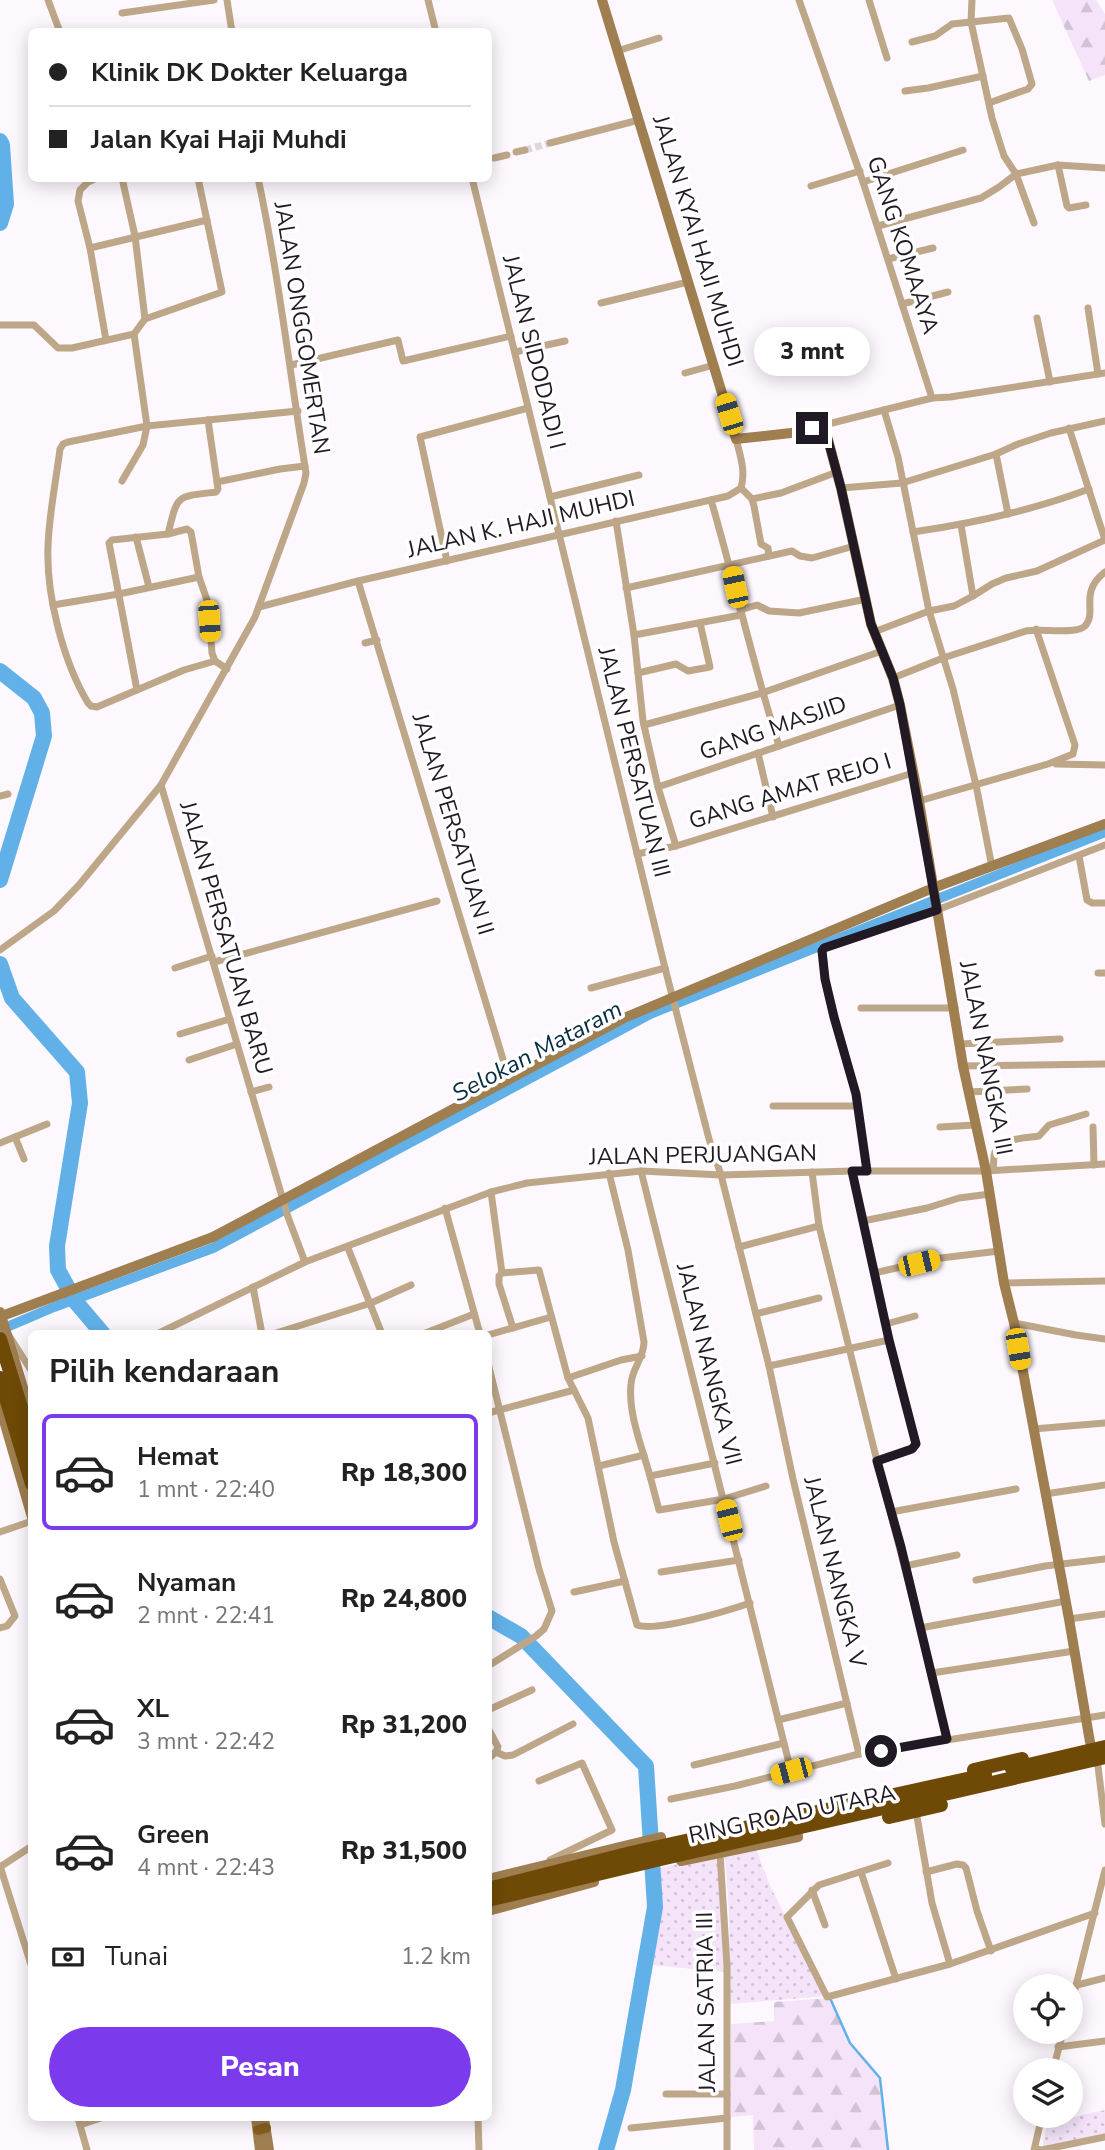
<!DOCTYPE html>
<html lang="id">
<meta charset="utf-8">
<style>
body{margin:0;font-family:"Nunito Sans",sans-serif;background:#f2f2f2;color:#222;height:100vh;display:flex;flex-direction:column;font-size:26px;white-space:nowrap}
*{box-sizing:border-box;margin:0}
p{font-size:23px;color:#767676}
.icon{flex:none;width:38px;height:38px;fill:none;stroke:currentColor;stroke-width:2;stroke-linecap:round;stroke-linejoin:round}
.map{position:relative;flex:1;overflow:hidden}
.details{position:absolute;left:28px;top:1330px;width:464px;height:791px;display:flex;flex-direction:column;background:#fff;border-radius:10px;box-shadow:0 4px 18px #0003}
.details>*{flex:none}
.top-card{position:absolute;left:28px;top:28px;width:464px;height:154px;border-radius:10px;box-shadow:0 4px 18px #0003;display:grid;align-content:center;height:154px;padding:0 21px;background:#fff}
.controls{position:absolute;left:1013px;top:1974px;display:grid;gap:14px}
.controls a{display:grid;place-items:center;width:70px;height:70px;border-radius:50%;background:#fff;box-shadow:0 4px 18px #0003;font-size:35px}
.end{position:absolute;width:32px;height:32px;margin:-16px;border:9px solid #211924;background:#fff;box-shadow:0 0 0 4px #fff}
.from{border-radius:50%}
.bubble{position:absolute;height:49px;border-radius:24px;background:#fff;box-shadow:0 4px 18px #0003;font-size:23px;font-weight:800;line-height:49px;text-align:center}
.car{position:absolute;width:21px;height:42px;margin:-21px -10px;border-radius:9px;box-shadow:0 0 5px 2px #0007;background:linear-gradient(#f5c518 24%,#345 0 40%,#f5c518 0 76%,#345 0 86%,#f5c518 0)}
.top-card b{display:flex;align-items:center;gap:24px;height:66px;font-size:26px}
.top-card b+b{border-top:2px solid #e0e0e0}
.top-card i{width:18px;height:18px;background:#222}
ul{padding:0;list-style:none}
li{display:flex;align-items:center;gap:21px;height:116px;margin:0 14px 10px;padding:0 7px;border:4px solid transparent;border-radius:10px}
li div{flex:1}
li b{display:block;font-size:26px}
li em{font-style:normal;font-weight:800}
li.selected{border-color:#7c3aed}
li>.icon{width:63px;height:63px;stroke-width:1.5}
h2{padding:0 21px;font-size:32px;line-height:84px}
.pay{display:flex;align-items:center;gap:18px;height:77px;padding:0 21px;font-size:26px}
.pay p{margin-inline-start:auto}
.action{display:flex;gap:14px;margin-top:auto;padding:14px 21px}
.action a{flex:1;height:80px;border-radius:42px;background:#7c3aed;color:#fff;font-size:28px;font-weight:800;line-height:80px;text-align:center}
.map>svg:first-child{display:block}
.grass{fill:url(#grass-dots)}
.forest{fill:url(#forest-firs)}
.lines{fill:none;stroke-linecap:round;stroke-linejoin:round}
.stream{stroke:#61b1e8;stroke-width:2.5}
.canal{stroke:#61b1e8;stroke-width:10}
.river{stroke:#61b1e8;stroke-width:16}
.street-tunnel{stroke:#dcd7dd;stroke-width:7;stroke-dasharray:7 3.5;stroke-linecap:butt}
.street{stroke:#bea788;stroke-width:7}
.secondary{stroke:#9f7e4f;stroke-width:10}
.primary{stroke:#89611f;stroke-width:10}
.highway{stroke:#6f4a07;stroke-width:14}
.route{stroke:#211924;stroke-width:9}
.labels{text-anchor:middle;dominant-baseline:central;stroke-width:7;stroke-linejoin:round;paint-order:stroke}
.street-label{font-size:23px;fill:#211924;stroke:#fff}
.water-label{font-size:24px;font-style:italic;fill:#082d43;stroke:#fff}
</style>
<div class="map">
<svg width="1105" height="2150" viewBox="0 0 1105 2150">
<defs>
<pattern id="grass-dots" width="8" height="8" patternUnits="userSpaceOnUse" patternTransform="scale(1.75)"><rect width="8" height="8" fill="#f4e3f9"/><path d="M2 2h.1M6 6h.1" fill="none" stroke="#d1c2d5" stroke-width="1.8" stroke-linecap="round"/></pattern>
<pattern id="forest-firs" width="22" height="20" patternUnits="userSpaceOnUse" patternTransform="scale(1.75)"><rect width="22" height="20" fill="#f4e3f9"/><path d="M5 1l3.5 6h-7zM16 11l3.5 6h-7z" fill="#d1c2d5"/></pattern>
</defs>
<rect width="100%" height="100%" fill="#fdf8fe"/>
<!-- grass -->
<g class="grass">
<path d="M756 1849 771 1888 826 1996 730 2004 729 1912 725 1855Z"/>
<path d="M718 1855 724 1972 653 1965 661 1909 655 1869Z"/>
<path d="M1105 2110V2138L1042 2150 1047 2123Z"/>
</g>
<!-- forest -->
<g class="forest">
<path d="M1052 0H1096L1105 14V75L1089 81Z"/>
<path d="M830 1998 850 2043 880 2078 888 2150H754L753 2115 730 2117 731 2024 774 2021V2002Z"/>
</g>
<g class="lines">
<!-- stream -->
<path class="stream" d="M830 1998 850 2043 880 2078 888 2150"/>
<!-- canal -->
<path class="canal" d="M0 1330 54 1307 213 1248 650 1014 1105 832"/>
<!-- river -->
<g class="river">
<path d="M0 141 2 145 6 204 0 223"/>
<path d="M0 671 34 698 42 713 44 736 0 880"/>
<path d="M0 964 12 998 77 1072 80 1103 57 1246 58 1270 75 1301 103 1334"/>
<path d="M488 1617 521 1636 646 1766 655 1907 623 2090 606 2150"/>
</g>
<!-- street-tunnel -->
<path class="street-tunnel" d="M525 150 550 143"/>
<!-- street -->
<g class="street">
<path d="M48 0 60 32"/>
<path d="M227 0 232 32"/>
<path d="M428 0 436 32"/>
<path d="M799 0 863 182 932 398"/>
<path d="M869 0 887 58"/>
<path d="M972 0 971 22 992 118 1004 156 1016 174 1058 165 1105 168"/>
<path d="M122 13 214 0"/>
<path d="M912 42 935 36 952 24 1009 18 1022 49 1032 84 1028 89 989 103"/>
<path d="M617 51 659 38"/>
<path d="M905 91 928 88 983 76"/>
<path d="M550 143 639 120"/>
<path d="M516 152 525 150"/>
<path d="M494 158 507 155"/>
<path d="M1058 165 1067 206 1069 208 1086 205"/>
<path d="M97 178 88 182 80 190 78 201 90 248 106 340"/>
<path d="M122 178 135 236 145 319"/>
<path d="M472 178 665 968 709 1139 721 1175 769 1366 793 1479 859 1754"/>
<path d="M863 182 963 150"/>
<path d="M811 186 860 171"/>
<path d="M878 226 981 198 999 187 1016 174 1034 223"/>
<path d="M90 248 207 220"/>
<path d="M888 259 933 248"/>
<path d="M601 303 688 282"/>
<path d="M902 304 948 292"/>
<path d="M1088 308 1098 374"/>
<path d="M1037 318 1050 382"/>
<path d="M0 325H34L58 348H72L134 334 145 319 222 292 198 178"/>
<path d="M515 352 565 341"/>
<path d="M291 365 398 340 403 361 511 336"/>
<path d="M685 373 714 365"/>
<path d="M884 410 898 457 929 611 953 689 976 785 992 867"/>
<path d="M824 425 932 398 950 397 1105 373"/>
<path d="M1069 428 1105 540"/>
<path d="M996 454 1008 514"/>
<path d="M122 481 143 445 147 426 134 334"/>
<path d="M217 482 280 469 305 466"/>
<path d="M741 488 752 499 754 506 761 544 768 548 769 556"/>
<path d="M841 488 902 483 996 454 1018 444 1051 433 1105 421"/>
<path d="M550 497 639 475"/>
<path d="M752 499 781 493 837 472"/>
<path d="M711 500C735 582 753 665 779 746"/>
<path d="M616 521 634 635 643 721 658 787 676 846"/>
<path d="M961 525 973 596"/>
<path d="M913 532C975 523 1031 511 1089 489"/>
<path d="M168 534 187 529 191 532 199 577 208 603 212 653 215 661"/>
<path d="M136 537 149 587"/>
<path d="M447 561 420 437 528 408"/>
<path d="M358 581 509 1079"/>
<path d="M626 588 792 551 800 556 812 558 854 546"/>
<path d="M53 605 119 594 199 577"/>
<path d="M259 607 358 581 728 496 741 488C746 471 740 455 736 439"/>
<path d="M740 610 757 605 769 611 799 613 866 599"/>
<path d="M874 632 929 611 954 606 973 596 992 584 1006 578 1037 571 1105 540"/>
<path d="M634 635 741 615"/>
<path d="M365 643 377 640"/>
<path d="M227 669 215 661 184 670 97 707 91 706 88 703C63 661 46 595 48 546 49 514 56 481 60 449L63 444 68 442 147 426 298 411"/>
<path d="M638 673 676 664 688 671 710 667 700 623"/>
<path d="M893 678 943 658 1026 631C1040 628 1077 635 1085 626 1098 612 1078 593 1105 572"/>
<path d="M137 690 109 543 112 540 168 534C178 494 175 497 216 492L218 489 208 420"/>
<path d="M644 725 762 693 882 651"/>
<path d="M758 753 773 817"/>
<path d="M1056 764 1105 765"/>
<path d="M161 785 288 1217 305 1262"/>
<path d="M658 787 900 705"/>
<path d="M0 796 8 794"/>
<path d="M919 801 1048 764 1073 754 1075 745 1036 629"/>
<path d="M637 854 676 846 913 773"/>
<path d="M1079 856 1087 900 1092 903H1105"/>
<path d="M0 950 54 911 79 885 161 785 255 617 304 483 306 473C290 375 279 276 258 178"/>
<path d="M214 962 437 901"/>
<path d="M175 968 212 956"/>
<path d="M1098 973H1105"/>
<path d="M591 988 665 968"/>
<path d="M861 1008H955"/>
<path d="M180 1034 230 1019"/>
<path d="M960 1044 1060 1039"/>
<path d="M189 1060 237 1044"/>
<path d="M963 1066 1105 1064"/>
<path d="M251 1092 269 1087"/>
<path d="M969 1092 1027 1089"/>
<path d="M773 1106H857"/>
<path d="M940 1127 975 1125"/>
<path d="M1093 1127 1094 1165"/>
<path d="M15 1137 24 1159"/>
<path d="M0 1143 47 1124"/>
<path d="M993 1170C994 1165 993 1157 995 1152 1000 1138 1027 1138 1039 1136L1049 1125 1086 1114"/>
<path d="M641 1171 791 1771"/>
<path d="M852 1171 889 1340 916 1444 912 1449 877 1461"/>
<path d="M867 1171 856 1094 833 1017 825 979 823 949 937 910 1105 845"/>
<path d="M812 1172 819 1226 877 1461 932 1673 947 1739"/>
<path d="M609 1173 628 1250 644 1342C644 1358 632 1368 631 1384 628 1414 642 1447 650 1476"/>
<path d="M491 1192 502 1273"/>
<path d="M445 1208 480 1334"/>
<path d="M863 1221 927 1208 959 1198 990 1194"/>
<path d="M739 1247 819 1226"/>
<path d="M348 1248 382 1334"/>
<path d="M874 1273 941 1258 999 1251"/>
<path d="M1004 1283 1105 1281"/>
<path d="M253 1287 262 1334"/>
<path d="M756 1314 819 1298"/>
<path d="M1014 1323 1076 1335 1105 1339"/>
<path d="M886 1324 915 1316"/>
<path d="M513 1328 499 1284V1276L502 1273 539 1270 568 1378 588 1418 614 1542 637 1625C657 1632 727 1611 750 1603"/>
<path d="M157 1334 305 1262 491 1192 527 1183 641 1171 721 1175 852 1171H986L1105 1164"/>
<path d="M273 1334 371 1303 411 1285"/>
<path d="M423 1334 474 1314"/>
<path d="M488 1335 551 1317"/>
<path d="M10 1337 32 1372"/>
<path d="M488 1363 539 1569 552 1611 544 1629 536 1636 488 1666"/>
<path d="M769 1366 889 1340"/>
<path d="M568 1378 621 1360 642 1356"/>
<path d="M488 1413 574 1390"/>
<path d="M1033 1429 1105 1423"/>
<path d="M715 1463 650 1476 659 1510 724 1499 766 1486"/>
<path d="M599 1466 644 1455"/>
<path d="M1045 1494 1105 1485"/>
<path d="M891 1512 1016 1489"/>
<path d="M0 1532 32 1521"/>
<path d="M905 1566 957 1555"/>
<path d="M661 1572 739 1560"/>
<path d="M0 1579 15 1616 7 1626 0 1628"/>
<path d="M976 1580 1045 1566 1105 1559"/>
<path d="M574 1592 625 1581"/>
<path d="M1069 1619 1105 1614"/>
<path d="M920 1628 1066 1601"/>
<path d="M932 1673 1074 1651"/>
<path d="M488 1710 532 1690"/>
<path d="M778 1720 847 1703"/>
<path d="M488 1728 498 1747 496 1752 488 1759"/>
<path d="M496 1752 505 1756 513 1755 573 1724"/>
<path d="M694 1765 784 1743"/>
<path d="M1098 1766 1105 1824"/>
<path d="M539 1781 582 1763 612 1830 550 1860"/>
<path d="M671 1799 735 1786 859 1754 1105 1715"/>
<path d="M916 1811 932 1903 950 1964"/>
<path d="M720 1853 727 1966V2150"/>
<path d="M888 1863 819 1885 787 1917 827 1997 950 1964 1095 1913"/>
<path d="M0 1866 32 1968"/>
<path d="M0 1867 32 1846"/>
<path d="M861 1872 896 1979"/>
<path d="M926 1872 957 1864 963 1865 966 1868 977 1911 991 1951"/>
<path d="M812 1890 825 1925"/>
<path d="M1077 1985 1105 1978"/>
<path d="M1071 2005 1105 1870"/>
<path d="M1058 2047 1105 2041"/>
<path d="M1053 2070 1063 2032"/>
<path d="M666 2094H727"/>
<path d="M78 2118 87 2150"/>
<path d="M478 2118 479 2150"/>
<path d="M80 2125 101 2118"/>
<path d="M631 2128 727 2118"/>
<path d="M1035 2149 1042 2150 1105 2137"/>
<path d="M1034 2150 1042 2116"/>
</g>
<!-- secondary -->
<g class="secondary">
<path d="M602 0 736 439 791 433 824 425 841 488 871 624 893 678 900 705 919 801 963 1066 986 1171 1004 1283 1014 1323 1069 1619 1090 1742"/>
<path d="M0 1312 32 1417"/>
<path d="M2 1316 213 1237 624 1018 933 888 1105 824"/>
<path d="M0 1407 32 1517"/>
<path d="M681 1861 798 1837 797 1829"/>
<path d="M488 1879 661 1837"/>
<path d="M488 1911 594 1882"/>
<path d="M256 2118 260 2150"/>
<path d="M264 2118 269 2150"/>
</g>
<!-- primary -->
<path class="primary" d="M258 2130 266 2128"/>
<!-- highway -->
<g class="highway">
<path d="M0 1339 32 1443"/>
<path d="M0 1378 32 1484"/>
<path d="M1012 1769 1105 1747"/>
<path d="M974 1770 1022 1759"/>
<path d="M889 1817 941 1805"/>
<path d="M488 1889 631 1853 985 1775"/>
<path d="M488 1900 665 1858 1105 1757"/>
</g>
</g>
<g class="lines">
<!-- route -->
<path class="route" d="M812 428 824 425 841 488 871 624 893 678 900 705 937 910 824 948 822 951 825 979 834 1017 856 1094 867 1171H852L889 1340 916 1444 912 1449 877 1461 901 1547 947 1739 881 1751"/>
</g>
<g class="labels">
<!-- street labels -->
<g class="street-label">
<text transform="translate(698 241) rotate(73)">JALAN KYAI HAJI MUHDI</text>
<text transform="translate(903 245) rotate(72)">GANG KOMAAYA</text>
<text transform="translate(302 328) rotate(81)">JALAN ONGGOMERTAN</text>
<text transform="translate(534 352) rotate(76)">JALAN SIDODADI I</text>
<text transform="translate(521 524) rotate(-13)">JALAN K. HAJI MUHDI</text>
<text transform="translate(773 728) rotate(-19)">GANG MASJID</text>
<text transform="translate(634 762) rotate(76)">JALAN PERSATUAN III</text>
<text transform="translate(790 791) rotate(-17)">GANG AMAT REJO I</text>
<text transform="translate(453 824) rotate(73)">JALAN PERSATUAN II</text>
<text transform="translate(226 938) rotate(74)">JALAN PERSATUAN BARU</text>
<text transform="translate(986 1058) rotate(79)">JALAN NANGKA III</text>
<text transform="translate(703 1155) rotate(-1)">JALAN PERJUANGAN</text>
<text transform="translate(709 1364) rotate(76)">JALAN NANGKA VII</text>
<text transform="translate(835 1572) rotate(76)">JALAN NANGKA V</text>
<text transform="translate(792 1814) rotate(-12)">RING ROAD UTARA</text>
<text transform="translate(706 2002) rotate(-91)">JALAN SATRIA III</text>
</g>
<!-- water labels -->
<g class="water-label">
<text transform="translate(537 1051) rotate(-28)">Selokan Mataram</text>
</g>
</g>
</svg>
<div class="controls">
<a><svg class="icon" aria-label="locate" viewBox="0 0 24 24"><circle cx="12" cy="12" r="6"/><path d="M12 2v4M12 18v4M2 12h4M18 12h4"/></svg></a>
<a><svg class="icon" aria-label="layers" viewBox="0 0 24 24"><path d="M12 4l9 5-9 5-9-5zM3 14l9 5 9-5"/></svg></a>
</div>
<i class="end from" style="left:881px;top:1751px"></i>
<i class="end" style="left:812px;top:428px"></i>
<div class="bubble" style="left:754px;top:327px;width:116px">3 mnt</div>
<i class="car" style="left:729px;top:414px;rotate:343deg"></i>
<i class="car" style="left:735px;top:587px;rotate:348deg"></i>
<i class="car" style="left:209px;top:621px;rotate:176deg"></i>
<i class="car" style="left:919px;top:1263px;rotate:77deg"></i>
<i class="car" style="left:1018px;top:1349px;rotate:170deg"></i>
<i class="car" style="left:729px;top:1520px;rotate:346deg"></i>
<i class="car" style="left:791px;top:1771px;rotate:255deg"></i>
<div class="top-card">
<b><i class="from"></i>Klinik DK Dokter Keluarga</b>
<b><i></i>Jalan Kyai Haji Muhdi</b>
</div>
<section class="details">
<h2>Pilih kendaraan</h2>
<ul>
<li class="selected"><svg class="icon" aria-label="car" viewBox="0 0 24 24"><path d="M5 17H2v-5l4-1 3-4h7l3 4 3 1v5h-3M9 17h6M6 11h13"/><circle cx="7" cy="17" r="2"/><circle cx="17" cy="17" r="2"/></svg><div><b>Hemat</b><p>1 mnt · 22:40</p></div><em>Rp 18,300</em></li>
<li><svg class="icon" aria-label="car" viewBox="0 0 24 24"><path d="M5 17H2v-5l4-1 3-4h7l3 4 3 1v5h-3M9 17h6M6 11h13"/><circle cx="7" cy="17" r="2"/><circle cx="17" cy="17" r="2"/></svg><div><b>Nyaman</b><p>2 mnt · 22:41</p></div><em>Rp 24,800</em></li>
<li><svg class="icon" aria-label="car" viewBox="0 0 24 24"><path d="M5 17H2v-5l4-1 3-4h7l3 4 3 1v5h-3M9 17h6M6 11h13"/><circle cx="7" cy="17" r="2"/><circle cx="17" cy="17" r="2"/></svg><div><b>XL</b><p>3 mnt · 22:42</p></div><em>Rp 31,200</em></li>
<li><svg class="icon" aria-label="car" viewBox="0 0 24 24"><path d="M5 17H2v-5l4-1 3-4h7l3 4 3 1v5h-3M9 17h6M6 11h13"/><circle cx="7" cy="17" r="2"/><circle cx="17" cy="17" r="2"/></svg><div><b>Green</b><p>4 mnt · 22:43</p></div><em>Rp 31,500</em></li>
</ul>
<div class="pay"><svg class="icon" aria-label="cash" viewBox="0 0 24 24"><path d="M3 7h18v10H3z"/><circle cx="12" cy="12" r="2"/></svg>Tunai<p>1.2 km</p></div>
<div class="action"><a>Pesan</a></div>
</section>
</div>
